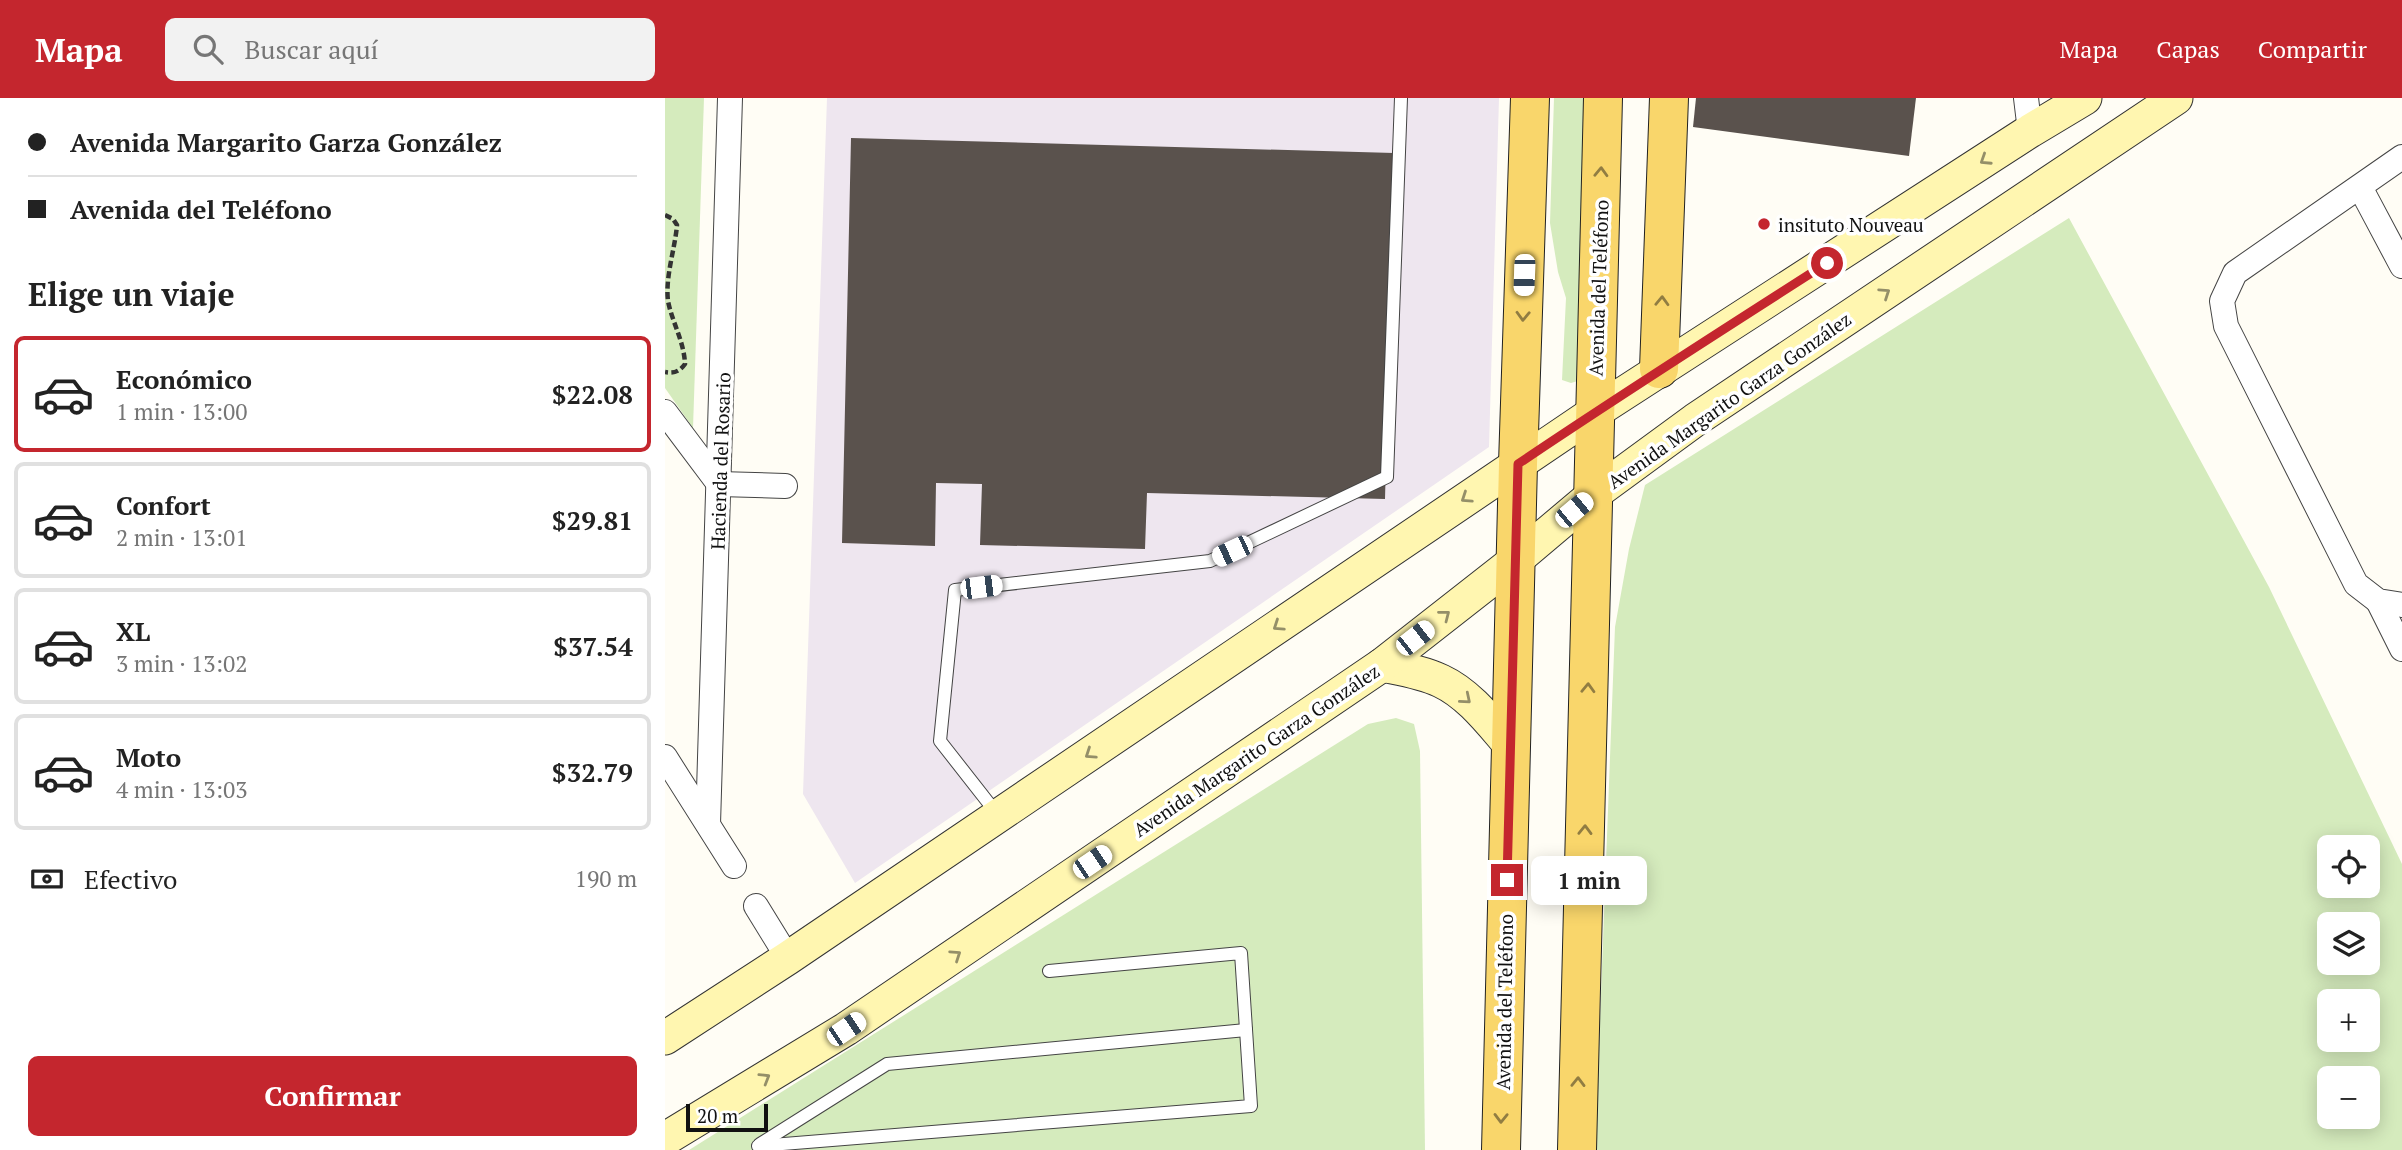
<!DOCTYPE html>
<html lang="es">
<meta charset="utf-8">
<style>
body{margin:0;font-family:"PT Serif",serif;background:#f2f2f2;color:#222;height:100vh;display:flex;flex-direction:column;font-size:26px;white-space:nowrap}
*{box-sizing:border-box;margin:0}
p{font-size:23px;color:#767676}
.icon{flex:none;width:38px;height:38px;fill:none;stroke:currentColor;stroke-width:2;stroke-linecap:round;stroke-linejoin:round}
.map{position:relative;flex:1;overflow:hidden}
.panel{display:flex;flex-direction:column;background:#fff;width:665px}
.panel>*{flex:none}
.guide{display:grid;align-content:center;height:154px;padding:0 28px;background:#fff}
.tools{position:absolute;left:1652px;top:737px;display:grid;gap:14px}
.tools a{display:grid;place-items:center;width:63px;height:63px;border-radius:10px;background:#fff;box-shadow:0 4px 18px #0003;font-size:35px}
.scale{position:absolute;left:21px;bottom:18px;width:82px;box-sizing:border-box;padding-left:7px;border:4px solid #111;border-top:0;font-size:19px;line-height:24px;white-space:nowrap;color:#111;-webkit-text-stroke:5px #fff;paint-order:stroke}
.end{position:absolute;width:32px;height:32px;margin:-16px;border:9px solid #c4262e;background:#fff;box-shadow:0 0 0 4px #fff}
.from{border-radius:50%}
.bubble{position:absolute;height:49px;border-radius:10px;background:#fff;box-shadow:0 4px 18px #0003;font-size:23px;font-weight:600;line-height:49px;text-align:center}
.car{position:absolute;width:21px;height:42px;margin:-21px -10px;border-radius:9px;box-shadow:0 0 5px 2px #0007;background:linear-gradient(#fff 24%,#345 0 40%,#fff 0 76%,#345 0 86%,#fff 0)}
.guide b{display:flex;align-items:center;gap:24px;height:66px;font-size:26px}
.guide b+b{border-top:2px solid #e0e0e0}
.guide i{width:18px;height:18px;background:#222}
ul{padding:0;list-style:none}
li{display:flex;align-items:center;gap:21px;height:116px;margin:0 14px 10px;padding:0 14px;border:4px solid #e0e0e0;border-radius:10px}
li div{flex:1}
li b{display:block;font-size:26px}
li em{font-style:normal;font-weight:600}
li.current{border-color:#c4262e}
li>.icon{width:63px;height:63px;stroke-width:1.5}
h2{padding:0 28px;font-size:32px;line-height:84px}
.pay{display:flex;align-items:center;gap:18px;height:77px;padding:0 28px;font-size:26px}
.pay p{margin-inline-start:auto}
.button{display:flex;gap:14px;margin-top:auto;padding:14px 28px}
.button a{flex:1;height:80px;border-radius:10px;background:#c4262e;color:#fff;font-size:28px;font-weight:600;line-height:80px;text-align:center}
header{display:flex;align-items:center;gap:42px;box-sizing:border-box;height:98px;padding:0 35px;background:#c4262e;color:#fff}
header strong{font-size:33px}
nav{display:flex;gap:38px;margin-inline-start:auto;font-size:24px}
.search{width:490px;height:63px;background:#f2f2f2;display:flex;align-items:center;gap:18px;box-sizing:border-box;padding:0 24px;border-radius:10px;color:#767676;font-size:26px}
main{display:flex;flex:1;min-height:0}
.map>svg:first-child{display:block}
.industrial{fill:#eee6ef}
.green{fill:#d5ebbd;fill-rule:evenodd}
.building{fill:#5a524d}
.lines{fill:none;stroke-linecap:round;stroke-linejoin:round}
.lane-casing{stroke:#444;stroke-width:14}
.street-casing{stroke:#444;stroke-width:26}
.secondary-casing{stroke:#333;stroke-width:35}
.primary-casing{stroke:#222;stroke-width:40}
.path{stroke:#333;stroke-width:4.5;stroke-dasharray:7 3.5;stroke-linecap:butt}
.lane{stroke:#fff;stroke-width:12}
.street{stroke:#fff;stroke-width:24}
.secondary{stroke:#fff6b0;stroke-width:33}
.primary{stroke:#f9d66b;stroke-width:38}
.oneway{stroke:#948f68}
.oneway2{stroke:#917d42}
.route{stroke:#c4262e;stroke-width:9}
.poi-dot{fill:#c4262e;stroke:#fff;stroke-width:2.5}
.labels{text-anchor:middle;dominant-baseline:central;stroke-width:7;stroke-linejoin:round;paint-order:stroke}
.poi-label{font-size:19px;fill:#111;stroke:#fff;text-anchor:start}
.street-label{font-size:19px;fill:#111;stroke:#fff}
</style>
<header>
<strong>Mapa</strong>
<div class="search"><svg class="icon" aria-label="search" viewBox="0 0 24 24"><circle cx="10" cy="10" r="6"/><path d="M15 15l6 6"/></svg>Buscar aquí</div>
<nav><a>Mapa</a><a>Capas</a><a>Compartir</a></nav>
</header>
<main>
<section class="panel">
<div class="guide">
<b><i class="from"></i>Avenida Margarito Garza González</b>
<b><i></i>Avenida del Teléfono</b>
</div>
<h2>Elige un viaje</h2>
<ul>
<li class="current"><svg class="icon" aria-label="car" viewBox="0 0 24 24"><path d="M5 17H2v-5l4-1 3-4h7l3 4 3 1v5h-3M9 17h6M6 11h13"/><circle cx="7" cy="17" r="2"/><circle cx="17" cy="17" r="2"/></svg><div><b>Económico</b><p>1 min · 13:00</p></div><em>$22.08</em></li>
<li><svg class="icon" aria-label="car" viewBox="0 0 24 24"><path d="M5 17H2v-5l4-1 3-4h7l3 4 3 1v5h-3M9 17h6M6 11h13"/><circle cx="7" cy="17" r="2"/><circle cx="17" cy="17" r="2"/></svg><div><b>Confort</b><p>2 min · 13:01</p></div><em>$29.81</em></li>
<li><svg class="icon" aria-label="car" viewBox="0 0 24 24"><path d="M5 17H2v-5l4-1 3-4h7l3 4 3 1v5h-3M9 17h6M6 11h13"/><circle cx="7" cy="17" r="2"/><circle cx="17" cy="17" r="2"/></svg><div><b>XL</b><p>3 min · 13:02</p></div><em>$37.54</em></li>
<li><svg class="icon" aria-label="car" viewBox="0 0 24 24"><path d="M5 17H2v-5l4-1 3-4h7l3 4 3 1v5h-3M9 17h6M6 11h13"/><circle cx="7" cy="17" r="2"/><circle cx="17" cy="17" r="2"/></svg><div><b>Moto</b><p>4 min · 13:03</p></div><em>$32.79</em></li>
</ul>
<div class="pay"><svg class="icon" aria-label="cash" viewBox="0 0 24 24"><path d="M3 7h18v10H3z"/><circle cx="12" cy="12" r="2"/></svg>Efectivo<p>190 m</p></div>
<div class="button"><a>Confirmar</a></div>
</section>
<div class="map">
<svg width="1737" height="1052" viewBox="0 0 1737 1052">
<rect width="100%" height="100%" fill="#fffdf5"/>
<!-- industrial -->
<path class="industrial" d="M162 0H834L824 349 190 785 138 696Z"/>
<!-- green -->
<g class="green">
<path d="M0 0H39L28 330 0 290Z"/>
<path d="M889 0H923L916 282 906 285 897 282 901 200 893 174 885 125Z"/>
<path d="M1404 120 1604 489 1737 766V1052H930L950 529 964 451 980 387ZM1664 749H1703V788H1664ZM1664 826H1703V864H1664ZM1664 903H1703V942H1664ZM1664 980H1703V1018H1664Z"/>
<path d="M731 620 749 626 755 653 760 1052H24L703 626Z"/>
</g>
<!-- building -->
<g class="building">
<path d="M1031 0H1251L1244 58 1028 29Z"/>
<path d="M186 40 729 55 720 401 482 395 480 451 315 447 317 386 271 385 270 448 177 445Z"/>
</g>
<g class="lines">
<defs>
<g id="lane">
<path d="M333 717 275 643 290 492 545 463 722 379 736 0"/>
<path d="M95 1046 222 966 581 932"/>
<path d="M93 1048 586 1008 576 855 384 873"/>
</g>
<g id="street">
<path d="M1361 0 1365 33"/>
<path d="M1737 59 1570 175 1557 203 1561 228 1691 486 1713 503 1737 507"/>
<path d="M1695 89 1737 168"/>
<path d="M0 314 54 386 120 388"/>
<path d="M1713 503 1737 551"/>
<path d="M0 659 69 768"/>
<path d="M43 726 65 0"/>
<path d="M91 808 123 860"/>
</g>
<g id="secondary">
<path d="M717 567C736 571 757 574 776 583 804 596 825 624 845 647"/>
<path d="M0 940 123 860 930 314 1365 33 1420 0"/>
<path d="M0 1041 181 931 717 567 851 462 929 396 1030 322 1511 0"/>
</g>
<g id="primary">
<path d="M994 271 1004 0"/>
<path d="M836 1052 853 366 865 0"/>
<path d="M912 1052 938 0"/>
</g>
</defs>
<!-- lane casing -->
<use href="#lane" class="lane-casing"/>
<!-- street casing -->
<use href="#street" class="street-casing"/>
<!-- secondary casing -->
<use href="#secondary" class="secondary-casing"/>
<!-- primary casing -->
<use href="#primary" class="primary-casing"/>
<!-- path -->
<path class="path" d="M0 117 8 121 12 127C10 151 0 179 3 203 7 224 19 243 20 266 15 273 9 276 0 274"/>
<!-- lane -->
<use href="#lane" class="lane"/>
<!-- street -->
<use href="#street" class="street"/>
<!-- secondary -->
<use href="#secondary" class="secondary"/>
<!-- primary -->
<use href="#primary" class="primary"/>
</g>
<!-- one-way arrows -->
<defs><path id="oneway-chevron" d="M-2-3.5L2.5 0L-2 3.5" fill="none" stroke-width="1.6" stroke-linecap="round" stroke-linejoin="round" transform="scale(1.75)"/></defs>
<g class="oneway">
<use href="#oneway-chevron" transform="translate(1320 62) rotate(147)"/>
<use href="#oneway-chevron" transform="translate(1220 195) rotate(-34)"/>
<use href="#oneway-chevron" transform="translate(801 400) rotate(146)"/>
<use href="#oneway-chevron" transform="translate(780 517) rotate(-38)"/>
<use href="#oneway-chevron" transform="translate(613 528) rotate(146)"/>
<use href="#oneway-chevron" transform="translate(801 601) rotate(40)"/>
<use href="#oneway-chevron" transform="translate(425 656) rotate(146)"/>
<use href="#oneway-chevron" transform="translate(291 857) rotate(-34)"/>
<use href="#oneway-chevron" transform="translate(100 980) rotate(-31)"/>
</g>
<g class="oneway2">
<use href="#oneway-chevron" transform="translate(936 74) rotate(-88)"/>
<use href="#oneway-chevron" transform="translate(997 203) rotate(-88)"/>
<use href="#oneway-chevron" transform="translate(858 218) rotate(92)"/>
<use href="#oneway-chevron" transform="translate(923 590) rotate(-88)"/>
<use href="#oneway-chevron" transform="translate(920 732) rotate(-89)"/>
<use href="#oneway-chevron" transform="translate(913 984) rotate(-89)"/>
<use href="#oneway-chevron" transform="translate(836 1020) rotate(91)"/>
</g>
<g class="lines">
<!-- route -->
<path class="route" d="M842 782 853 366C955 297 1059 231 1162 165"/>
</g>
<!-- markers -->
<circle class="poi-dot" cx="1099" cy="126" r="7"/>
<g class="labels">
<!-- poi labels -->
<g class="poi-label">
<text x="1113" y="126">insituto Nouveau</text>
</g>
<!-- street labels -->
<g class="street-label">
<text transform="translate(933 190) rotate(-88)">Avenida del Teléfono</text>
<text transform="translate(1064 302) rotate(-35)">Avenida Margarito Garza González</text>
<text transform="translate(55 363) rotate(-88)">Hacienda del Rosario</text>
<text transform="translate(591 652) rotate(-34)">Avenida Margarito Garza González</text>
<text transform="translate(839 904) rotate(-89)">Avenida del Teléfono</text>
</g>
</g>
</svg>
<div class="tools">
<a><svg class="icon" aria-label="locate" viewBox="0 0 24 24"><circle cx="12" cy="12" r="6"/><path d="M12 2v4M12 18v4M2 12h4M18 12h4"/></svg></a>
<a><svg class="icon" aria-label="layers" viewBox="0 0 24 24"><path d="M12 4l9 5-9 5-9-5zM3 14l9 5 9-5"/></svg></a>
<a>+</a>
<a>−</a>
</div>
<div class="scale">20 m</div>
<i class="end from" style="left:1162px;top:165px"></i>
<i class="end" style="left:842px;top:782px"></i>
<div class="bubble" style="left:866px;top:758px;width:116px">1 min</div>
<i class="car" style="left:859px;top:177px;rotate:182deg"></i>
<i class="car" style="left:909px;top:412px;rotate:50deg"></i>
<i class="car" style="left:567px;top:453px;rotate:245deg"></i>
<i class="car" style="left:316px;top:489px;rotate:83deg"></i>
<i class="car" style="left:750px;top:540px;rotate:52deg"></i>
<i class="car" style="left:427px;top:764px;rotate:56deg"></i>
<i class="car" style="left:181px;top:931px;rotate:56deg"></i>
</div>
</main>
